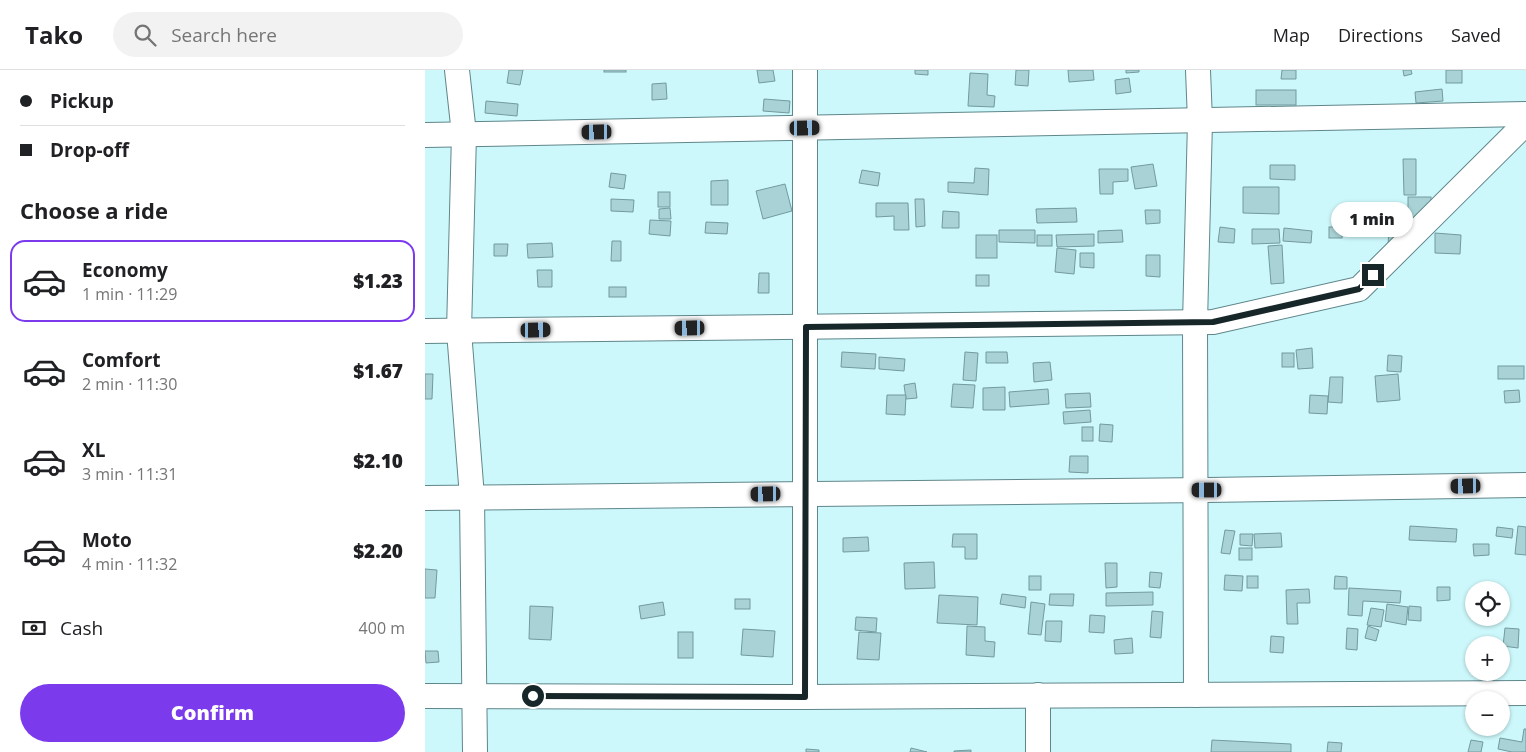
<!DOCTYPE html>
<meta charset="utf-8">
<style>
body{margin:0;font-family:"Open Sans",sans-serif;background:#f2f2f2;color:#202124;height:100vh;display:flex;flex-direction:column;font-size:19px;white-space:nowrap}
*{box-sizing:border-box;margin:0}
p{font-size:16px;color:#757577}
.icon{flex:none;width:28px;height:28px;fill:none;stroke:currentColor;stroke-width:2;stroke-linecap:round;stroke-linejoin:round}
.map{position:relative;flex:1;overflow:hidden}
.side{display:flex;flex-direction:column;background:#fff;width:425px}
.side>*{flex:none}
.guide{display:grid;align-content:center;height:110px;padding:0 20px;background:#fff}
.buttons{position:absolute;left:1040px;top:511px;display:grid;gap:10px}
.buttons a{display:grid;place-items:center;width:45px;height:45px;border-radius:50%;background:#fff;box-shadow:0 1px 4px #0004;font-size:25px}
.end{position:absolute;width:22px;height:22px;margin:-11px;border:6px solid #172729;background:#fff;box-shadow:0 0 0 2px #fff}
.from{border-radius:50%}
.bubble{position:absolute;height:35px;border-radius:18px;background:#fff;box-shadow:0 1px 4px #0004;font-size:16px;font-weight:800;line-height:35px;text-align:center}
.car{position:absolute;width:15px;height:30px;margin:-15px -8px;border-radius:6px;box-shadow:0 0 4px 1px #0007;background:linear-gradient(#222 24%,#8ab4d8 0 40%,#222 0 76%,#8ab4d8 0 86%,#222 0)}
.guide b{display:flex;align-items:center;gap:18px;height:48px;font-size:19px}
.guide b+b{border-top:1px solid #e0e0e0}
.guide i{width:12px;height:12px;background:#202124}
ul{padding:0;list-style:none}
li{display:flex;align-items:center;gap:15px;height:82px;margin:0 10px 8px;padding:0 10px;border:2px solid transparent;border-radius:15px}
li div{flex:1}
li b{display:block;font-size:19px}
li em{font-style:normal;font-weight:800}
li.active{border-color:#7c3aed}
li>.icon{width:45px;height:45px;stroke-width:1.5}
h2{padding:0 20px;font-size:22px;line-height:60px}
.pay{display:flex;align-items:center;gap:12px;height:55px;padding:0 20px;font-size:19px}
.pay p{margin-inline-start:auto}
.primary-button{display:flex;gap:10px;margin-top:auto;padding:10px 20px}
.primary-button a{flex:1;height:58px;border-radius:30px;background:#7c3aed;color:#fff;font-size:20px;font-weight:800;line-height:58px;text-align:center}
header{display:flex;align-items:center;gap:30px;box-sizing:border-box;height:70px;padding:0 25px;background:#fff;border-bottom:1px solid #e0e0e0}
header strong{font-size:24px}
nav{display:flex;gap:28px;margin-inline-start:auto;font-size:18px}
.search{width:350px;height:45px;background:#f2f2f2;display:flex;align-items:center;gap:12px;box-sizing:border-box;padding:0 18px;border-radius:28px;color:#757577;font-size:19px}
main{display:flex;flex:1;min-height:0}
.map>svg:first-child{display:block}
.building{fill:#a8d2d5;stroke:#739a9e}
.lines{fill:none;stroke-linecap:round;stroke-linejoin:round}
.minor-casing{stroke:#5f868a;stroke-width:26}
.minor{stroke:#fff;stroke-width:24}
.route{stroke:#172729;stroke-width:6}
</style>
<header>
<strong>Tako</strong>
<div class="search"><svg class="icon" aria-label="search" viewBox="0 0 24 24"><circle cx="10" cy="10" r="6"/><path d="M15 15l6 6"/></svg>Search here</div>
<nav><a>Map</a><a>Directions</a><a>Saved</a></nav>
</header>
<main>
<section class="side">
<div class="guide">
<b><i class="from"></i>Pickup</b>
<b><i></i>Drop-off</b>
</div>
<h2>Choose a ride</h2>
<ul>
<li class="active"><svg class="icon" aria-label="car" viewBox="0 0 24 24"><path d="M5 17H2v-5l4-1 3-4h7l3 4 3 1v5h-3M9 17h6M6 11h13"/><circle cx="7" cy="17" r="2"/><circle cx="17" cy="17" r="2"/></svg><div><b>Economy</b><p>1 min · 11:29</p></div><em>$1.23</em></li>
<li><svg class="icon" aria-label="car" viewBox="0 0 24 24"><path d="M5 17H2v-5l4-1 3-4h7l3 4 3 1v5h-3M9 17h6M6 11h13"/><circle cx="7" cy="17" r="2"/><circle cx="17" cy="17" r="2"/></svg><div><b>Comfort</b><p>2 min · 11:30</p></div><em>$1.67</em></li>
<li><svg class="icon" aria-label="car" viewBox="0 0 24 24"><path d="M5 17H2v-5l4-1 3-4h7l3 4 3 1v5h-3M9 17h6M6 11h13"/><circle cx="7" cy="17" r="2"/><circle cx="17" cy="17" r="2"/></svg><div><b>XL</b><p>3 min · 11:31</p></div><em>$2.10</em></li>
<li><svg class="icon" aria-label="car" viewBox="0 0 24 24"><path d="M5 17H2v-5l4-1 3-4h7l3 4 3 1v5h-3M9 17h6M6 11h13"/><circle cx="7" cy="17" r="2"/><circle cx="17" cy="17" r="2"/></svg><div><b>Moto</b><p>4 min · 11:32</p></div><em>$2.20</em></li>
</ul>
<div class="pay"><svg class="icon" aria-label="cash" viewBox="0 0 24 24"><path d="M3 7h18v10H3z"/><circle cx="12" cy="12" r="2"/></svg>Cash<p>400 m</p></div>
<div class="primary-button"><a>Confirm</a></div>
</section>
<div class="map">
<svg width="1101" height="682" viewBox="0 0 1101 682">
<rect width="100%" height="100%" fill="#cdf8fb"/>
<!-- building -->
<g class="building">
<path d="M84 0H98L95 15 82 13Z"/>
<rect x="179" y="0" width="22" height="2"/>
<path d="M332 0H348L350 11 334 13Z"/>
<path d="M490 0H503V5L490 4Z"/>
<path d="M591 0H604L603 16 590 15Z"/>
<path d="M643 0H668L669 10 644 12Z"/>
<path d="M701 0H714V2L701 3Z"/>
<path d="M857 0H871V9H856Z"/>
<path d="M978 0H986L987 4 979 6Z"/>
<rect x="1021" y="0" width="16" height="13"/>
<path d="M545 3 563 4 562 25 570 26 569 37 543 36Z"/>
<path d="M704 8 706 22 691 24 690 10Z"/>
<path d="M241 13 242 29 227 30V14Z"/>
<path d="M1017 19 1018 31 991 33 990 22Z"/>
<rect x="831" y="20" width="40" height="15"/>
<path d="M339 29 365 31 364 43 338 41Z"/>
<path d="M61 31 93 34 92 46 60 43Z"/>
<path d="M978 89H991V125H979Z"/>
<path d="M728 94 732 116 710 119 706 97Z"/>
<path d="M845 95H870V110L845 109Z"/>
<path d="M550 98 564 99 563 125 523 122V112L549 113Z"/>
<path d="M674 99H703V111L688 112V124H675Z"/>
<path d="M437 100 455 103 453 116 434 113Z"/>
<path d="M186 103 201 105 199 119 184 117Z"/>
<path d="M303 110V135H286V111Z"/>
<path d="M360 114 367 141 338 149 331 121Z"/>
<path d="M818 117H854V144L818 143Z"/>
<rect x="233" y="122" width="12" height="15"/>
<rect x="983" y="127" width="23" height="23"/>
<path d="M186 129 209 130 208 142 186 141Z"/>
<path d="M490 129H499L500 156 491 157Z"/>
<path d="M451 133H483L484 160H469V146L451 147Z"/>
<path d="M245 138 246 149H234V139Z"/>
<path d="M651 138 652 152 612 153 611 139Z"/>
<path d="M720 140H735V153L721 154Z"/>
<path d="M518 141 534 142V158H517Z"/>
<path d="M225 150 246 151 245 166 224 164Z"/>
<path d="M281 152 303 153 302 164 280 163Z"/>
<path d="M964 153 980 154 979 169 963 178Z"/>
<path d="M795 157 810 159 809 173 793 172Z"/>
<rect x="904" y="157" width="13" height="11"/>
<path d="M859 158 887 161 886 173 858 171Z"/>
<path d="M827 159H854L855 173 827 174Z"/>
<path d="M574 160H610V173L574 172Z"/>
<path d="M697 160 698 172 673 173V161Z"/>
<path d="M1010 163 1036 165 1035 184 1010 183Z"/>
<path d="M669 164V176L632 177 631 165Z"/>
<rect x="551" y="165" width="21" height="23"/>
<rect x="612" y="165" width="15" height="11"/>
<path d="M187 171H196V191H186Z"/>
<path d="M127 173 128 187 103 188 102 174Z"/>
<path d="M69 174H83L82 186H69Z"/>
<path d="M857 175 859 213 846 214 843 176Z"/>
<path d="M632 178 651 180 649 204 630 202Z"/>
<path d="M655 183H669V198L655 197Z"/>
<path d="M721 185H735V207L721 206Z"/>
<path d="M112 200H127V217H113Z"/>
<path d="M334 203H344V223H333Z"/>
<rect x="551" y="205" width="13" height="11"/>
<rect x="184" y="217" width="17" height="10"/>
<path d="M887 278 888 298 873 299 871 280Z"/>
<path d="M417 282 451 284 450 299 416 297Z"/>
<path d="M540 282 553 283 551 311 538 310Z"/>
<path d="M561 282H582L583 293H561Z"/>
<rect x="857" y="283" width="12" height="14"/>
<path d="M963 285 977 286 976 302 962 301Z"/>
<path d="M454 287 480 289 479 301 454 299Z"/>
<path d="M625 292 627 310 609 312 608 293Z"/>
<rect x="1073" y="296" width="26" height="13"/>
<path d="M0 304H8L7 329H0Z"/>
<path d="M973 304 975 330 952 332 950 306Z"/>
<path d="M905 307H918L917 333 903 332Z"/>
<path d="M490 313 492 328 481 329 479 315Z"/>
<path d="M528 314 550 315 548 338 526 337Z"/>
<path d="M580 317V340H558V318Z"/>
<path d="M623 319 624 334 585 337 584 322Z"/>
<path d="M1094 320 1095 332 1080 333 1079 321Z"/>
<path d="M665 323 666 337 641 338 640 324Z"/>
<path d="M462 325H481L480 345 461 344Z"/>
<path d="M885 325 903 326 902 344 884 343Z"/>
<path d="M665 340 666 352 639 354 638 342Z"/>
<path d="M675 354 688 355 687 372 674 371Z"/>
<rect x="657" y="357" width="11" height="14"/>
<path d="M645 386H663V403L644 402Z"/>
<path d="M985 456 1032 459 1031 472 984 470Z"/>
<path d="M1093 456 1101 457V485L1090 484Z"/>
<path d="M1072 457 1088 459 1087 468 1071 466Z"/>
<path d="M800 460 810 461 805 484 796 483Z"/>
<path d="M856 463 857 477 830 478 829 464Z"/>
<path d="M528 464H552V489H540V477H527Z"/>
<path d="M815 464H828L827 476 815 475Z"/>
<path d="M443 467 444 481 418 482V468Z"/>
<path d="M1048 474H1064V485L1049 486Z"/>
<rect x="814" y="478" width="13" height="12"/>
<path d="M509 492 510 518 480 519 479 493Z"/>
<path d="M680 493H692V517L681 518Z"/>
<path d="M0 499 12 500 10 528H0Z"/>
<path d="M725 502 737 503 735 518 724 517Z"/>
<path d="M800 505 818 506 817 521 799 520Z"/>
<rect x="604" y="506" width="12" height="14"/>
<rect x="822" y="506" width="11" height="12"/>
<path d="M910 506 922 507V519H909Z"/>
<path d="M1012 517H1025V530L1012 531Z"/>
<path d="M924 518 976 521 975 533 938 531 937 546 923 545Z"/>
<path d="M884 519 885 533H872L873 554H862L861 520Z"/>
<path d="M728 522V535L681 536V523Z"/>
<path d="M577 524 601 527 600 538 575 534Z"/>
<path d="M625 524H649L648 536 624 535Z"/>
<path d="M514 525 553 527 552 555 512 553Z"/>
<rect x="310" y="529" width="15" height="10"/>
<path d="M238 532 240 545 216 549 214 536Z"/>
<path d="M606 532 620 534 616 565 603 564Z"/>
<path d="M962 534 983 537 981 555 960 551Z"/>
<path d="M105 536 128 537 126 570 104 569Z"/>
<path d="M984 536 996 537V551L983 550Z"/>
<path d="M946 538 959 540 956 557 942 555Z"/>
<path d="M727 541 738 542 736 568 725 567Z"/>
<path d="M665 545 680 546 679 563 664 562Z"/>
<path d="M431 547 452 548 451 562 430 560Z"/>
<path d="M621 551H637L636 572 620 571Z"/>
<path d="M542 556 560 557V571L570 572 569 587 541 585Z"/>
<path d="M943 556 954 560 951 571 940 568Z"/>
<path d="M922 558 933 559 932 580 921 579Z"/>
<path d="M1080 558 1094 559 1093 578 1078 576Z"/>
<path d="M318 559 350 561 348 587 316 585Z"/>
<rect x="253" y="562" width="15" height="26"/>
<path d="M434 562 456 563 454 590 432 589Z"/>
<path d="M846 566 859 567 858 583 845 582Z"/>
<path d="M707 568 708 583 690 584 689 570Z"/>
<path d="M0 581H13L14 592 1 593Z"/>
<path d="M1099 659H1101V682H1087L1073 679 1075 668 1097 672Z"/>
<path d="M787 670 866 674V682H786Z"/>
<path d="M1046 670 1058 672 1056 682H1043Z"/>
<path d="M903 672 917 673 916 682H902Z"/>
<path d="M486 678 502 682H485Z"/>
<path d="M381 679 394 680V682H381Z"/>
<path d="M546 680V682H529V681Z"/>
</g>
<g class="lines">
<defs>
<g id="minor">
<path d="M32 0 39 64 34 261 47 427 50 682"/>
<path d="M380 0V627"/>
<path d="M0 65 1101 44"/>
<path d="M0 261 788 252 934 219 1101 53"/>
<path d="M0 428 782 420 1101 415"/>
<path d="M771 625 770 253 775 51 773 0"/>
<path d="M0 626 380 627 1101 623"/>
<path d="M613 682V625"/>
</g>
</defs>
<!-- minor casing -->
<use href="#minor" class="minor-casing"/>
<!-- minor -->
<use href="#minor" class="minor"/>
</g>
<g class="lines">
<!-- route -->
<path class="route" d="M108 626 380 627 381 257 788 252 934 219 948 205"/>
</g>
</svg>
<div class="buttons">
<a><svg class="icon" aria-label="locate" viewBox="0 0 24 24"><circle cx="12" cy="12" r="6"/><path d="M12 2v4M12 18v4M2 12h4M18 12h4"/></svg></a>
<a>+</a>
<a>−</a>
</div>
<i class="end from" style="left:108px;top:626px"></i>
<i class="end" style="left:948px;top:205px"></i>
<div class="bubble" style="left:906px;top:132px;width:82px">1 min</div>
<i class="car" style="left:380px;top:58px;rotate:89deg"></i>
<i class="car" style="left:172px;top:62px;rotate:269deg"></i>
<i class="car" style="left:265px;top:258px;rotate:269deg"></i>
<i class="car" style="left:111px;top:260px;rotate:89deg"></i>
<i class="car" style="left:1041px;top:416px;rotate:269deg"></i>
<i class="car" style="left:782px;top:420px;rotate:270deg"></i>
<i class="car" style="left:341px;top:424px;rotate:269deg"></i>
</div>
</main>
